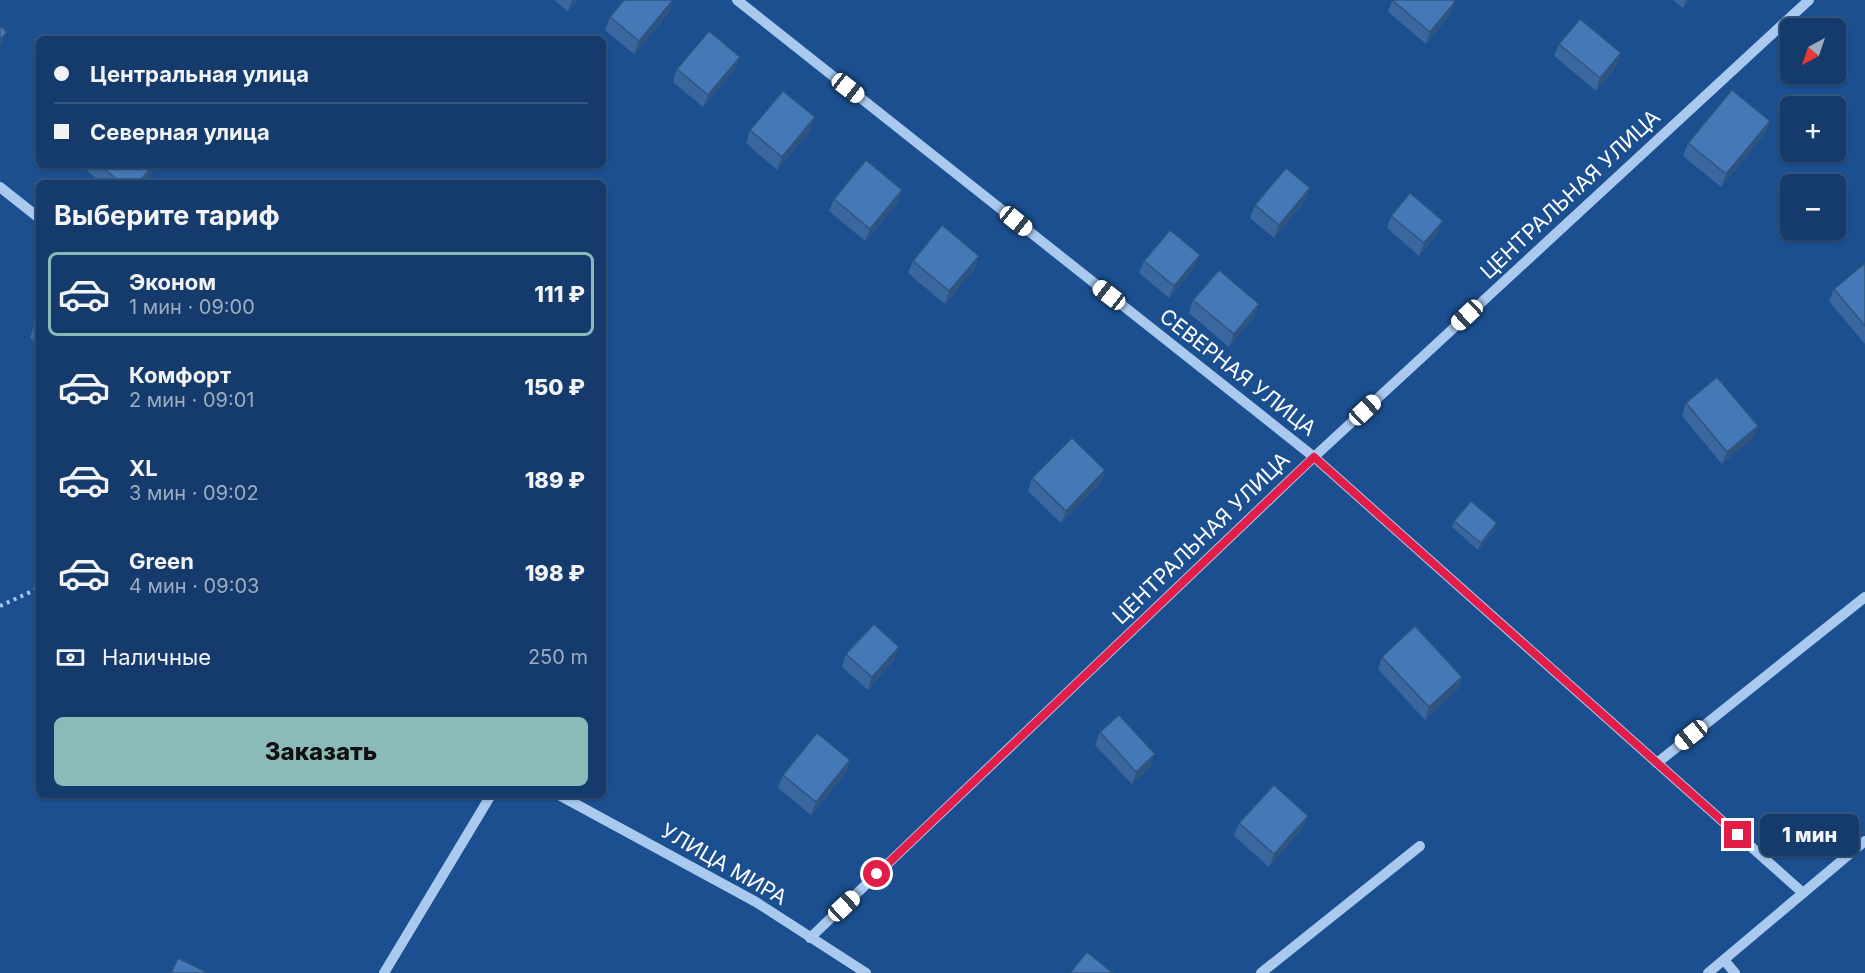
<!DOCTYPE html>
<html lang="ru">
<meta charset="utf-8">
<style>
body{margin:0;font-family:Inter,sans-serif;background:#1d4271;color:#f1f3f6;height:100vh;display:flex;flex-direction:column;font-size:22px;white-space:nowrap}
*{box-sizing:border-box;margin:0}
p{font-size:20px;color:#9dadc1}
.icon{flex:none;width:33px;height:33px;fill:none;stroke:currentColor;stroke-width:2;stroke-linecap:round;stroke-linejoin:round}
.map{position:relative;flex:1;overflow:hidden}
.sheet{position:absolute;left:36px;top:180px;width:570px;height:618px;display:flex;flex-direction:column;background:#143b6b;border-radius:9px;box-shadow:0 2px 4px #0004,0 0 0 2px #33557e}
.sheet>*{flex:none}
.banner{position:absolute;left:36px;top:36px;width:570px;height:132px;border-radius:9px;box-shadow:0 2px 4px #0004,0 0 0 2px #33557e;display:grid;align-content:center;height:132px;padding:0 18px;background:#143b6b}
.needle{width:39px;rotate:220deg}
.controls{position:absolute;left:1780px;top:18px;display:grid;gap:12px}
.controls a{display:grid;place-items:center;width:66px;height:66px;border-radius:9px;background:#143b6b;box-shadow:0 2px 4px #0004,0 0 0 2px #33557e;font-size:30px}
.end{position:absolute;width:27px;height:27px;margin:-14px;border:8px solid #e11d48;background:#fff;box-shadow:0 0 0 3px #fff}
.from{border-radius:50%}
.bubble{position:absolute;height:42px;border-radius:9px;background:#143b6b;box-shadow:0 2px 4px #0004,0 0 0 2px #33557e;font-size:20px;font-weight:800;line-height:42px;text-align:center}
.car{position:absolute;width:18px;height:36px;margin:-18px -9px;border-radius:8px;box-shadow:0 0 4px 2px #0007;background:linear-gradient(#fff 24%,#345 0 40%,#fff 0 76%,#345 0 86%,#fff 0)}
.banner b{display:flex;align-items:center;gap:21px;height:57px;font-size:22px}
.banner b+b{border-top:2px solid #33557e}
.banner i{width:15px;height:15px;background:#f1f3f6}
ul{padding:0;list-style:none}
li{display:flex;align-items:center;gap:18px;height:84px;margin:0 12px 9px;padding:0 6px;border:3px solid transparent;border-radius:9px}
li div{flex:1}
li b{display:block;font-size:22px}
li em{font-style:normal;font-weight:800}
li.active{border-color:#8bbbb9}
li>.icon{width:54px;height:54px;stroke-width:1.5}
h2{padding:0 18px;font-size:27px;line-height:72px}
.pay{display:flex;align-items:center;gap:15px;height:66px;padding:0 18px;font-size:22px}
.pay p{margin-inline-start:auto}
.action{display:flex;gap:12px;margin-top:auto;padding:12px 18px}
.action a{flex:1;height:69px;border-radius:9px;background:#8bbbb9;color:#111;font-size:24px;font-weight:800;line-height:69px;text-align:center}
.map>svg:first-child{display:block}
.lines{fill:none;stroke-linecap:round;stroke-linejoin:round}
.path{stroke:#a9c9ee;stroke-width:4;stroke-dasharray:3 4.5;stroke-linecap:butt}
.minor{stroke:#a9c9ee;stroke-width:10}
.wall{fill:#3a679d}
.shaded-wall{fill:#305480}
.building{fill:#4478b7;stroke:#305480;stroke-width:1.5}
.route{stroke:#e11d48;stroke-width:8}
.labels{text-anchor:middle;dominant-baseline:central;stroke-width:4.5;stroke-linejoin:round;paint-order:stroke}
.street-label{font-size:21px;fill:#fff;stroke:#1b4f8f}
</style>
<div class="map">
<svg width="1865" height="973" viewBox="0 0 1865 973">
<rect width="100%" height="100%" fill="#1b4f8f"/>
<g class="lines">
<!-- path -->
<path class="path" d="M0 606 39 588"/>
<!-- minor -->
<g class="minor">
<path d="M737 0 1314 457 1803 893"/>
<path d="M0 187 39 218"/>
<path d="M1657 763 1865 597"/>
<path d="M559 795 756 902 866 973"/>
<path d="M810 938 1314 457 1809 0"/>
<path d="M1724 960 1735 973"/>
<path d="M384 973 491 795"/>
<path d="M1261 973 1420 846"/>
<path d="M1708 973 1865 841"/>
</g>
</g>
<!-- wall -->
<g class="wall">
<path d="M554 0H577L568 12Z"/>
<path d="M673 0 669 13 634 54 605 30 610 17Z"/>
<path d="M1392 0 1451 14 1426 44 1388 12Z"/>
<path d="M1673 0H1690L1683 8Z"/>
<path d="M1559 44 1617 66 1596 91 1554 56Z"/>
<path d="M740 57 735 69 703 107 673 82 677 69Z"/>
<path d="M1770 121 1765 134 1721 187 1683 156 1688 143Z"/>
<path d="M750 130H811L777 170 746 143Z"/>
<path d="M80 165H158L144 183H102Z"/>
<path d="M834 199 898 203 865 241 829 211Z"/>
<path d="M1306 200 1274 238 1250 218 1255 205Z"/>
<path d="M1391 216 1438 233 1419 256 1387 228Z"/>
<path d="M979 256 974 269 945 304 908 273 913 261Z"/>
<path d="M1144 261 1195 267 1169 298 1139 273Z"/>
<path d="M1865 263V344L1829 301 1834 289Z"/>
<path d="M1193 300 1254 317 1229 347 1189 313Z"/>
<path d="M39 320V346L30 338 34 325Z"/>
<path d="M1686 403 1758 426 1753 438 1722 464 1682 416Z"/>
<path d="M1105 470 1101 482 1061 523 1028 491 1032 478Z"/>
<path d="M1454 521 1495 530 1478 550 1452 527Z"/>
<path d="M846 654 895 659 868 690 842 667Z"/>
<path d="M1382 657 1462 677 1458 689 1425 720 1378 669Z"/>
<path d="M1100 732 1151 766 1132 784 1095 745Z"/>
<path d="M850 760 846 773 811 815 778 788 783 775Z"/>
<path d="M1239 823 1303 828 1269 867 1234 836Z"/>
</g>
<!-- shaded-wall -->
<g class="shaded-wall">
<path d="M572 0H577L568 12Z"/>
<path d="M673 0 669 13 634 54 639 41Z"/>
<path d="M1686 0H1690L1683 8Z"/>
<path d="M1455 2 1451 14 1426 44 1430 32Z"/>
<path d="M7 32 2 44 0 47V40Z"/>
<path d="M1621 53 1617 66 1596 91 1600 78Z"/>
<path d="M740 57 735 69 703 107 708 95Z"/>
<path d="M815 117 811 130 777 170 782 157Z"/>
<path d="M1770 121 1765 134 1721 187 1726 174Z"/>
<path d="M153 165H158L144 183H138Z"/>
<path d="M1310 188 1306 200 1274 238 1279 225Z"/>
<path d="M902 190 898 203 865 241 870 229Z"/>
<path d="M1443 221 1438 233 1419 256 1424 243Z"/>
<path d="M1200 255 1195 267 1169 298 1174 286Z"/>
<path d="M979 256 974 269 945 304 949 291Z"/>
<path d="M1259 304 1254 317 1229 347 1234 334Z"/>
<path d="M1758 426 1753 438 1722 464 1727 452Z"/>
<path d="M1105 470 1101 482 1061 523 1066 511Z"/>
<path d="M1497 523 1495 530 1478 550 1481 543Z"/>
<path d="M899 647 895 659 868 690 872 677Z"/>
<path d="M1462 677 1458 689 1425 720 1429 707Z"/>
<path d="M1155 754 1151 766 1132 784 1136 772Z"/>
<path d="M850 760 846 773 811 815 816 802Z"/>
<path d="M1308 816 1303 828 1269 867 1274 854Z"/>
</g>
<!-- building -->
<g class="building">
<path d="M624 0H673L639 41 610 17Z"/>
<path d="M1392 0H1453L1455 2 1430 32Z"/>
<path d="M1580 19 1621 53 1600 78 1559 44Z"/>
<path d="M0 26 7 32 0 40Z"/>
<path d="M709 31 740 57 708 95 677 69Z"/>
<path d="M1732 90 1770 121 1726 174 1688 143Z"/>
<path d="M783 91 815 117 782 157 750 130Z"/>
<path d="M866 160 902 190 870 229 834 199Z"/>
<path d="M100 165H153L138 183H121Z"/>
<path d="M1286 168 1310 188 1279 225 1255 205Z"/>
<path d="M1410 193 1443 221 1424 243 1391 216Z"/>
<path d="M942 225 979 256 949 291 913 261Z"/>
<path d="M1170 230 1200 255 1174 286 1144 261Z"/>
<path d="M1865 263V326L1834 289Z"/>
<path d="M1219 270 1259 304 1234 334 1193 300Z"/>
<path d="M39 320V329L34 325Z"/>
<path d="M1717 377 1758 426 1727 452 1686 403Z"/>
<path d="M1072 438 1105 470 1066 511 1032 478Z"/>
<path d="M1471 501 1497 523 1481 543 1454 521Z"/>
<path d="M874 624 899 647 872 677 846 654Z"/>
<path d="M1415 626 1462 677 1429 707 1382 657Z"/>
<path d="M1119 715 1155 754 1136 772 1100 732Z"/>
<path d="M817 733 850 760 816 802 783 775Z"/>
<path d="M1274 785 1308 816 1274 854 1239 823Z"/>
<path d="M1087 952 1113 973H1070Z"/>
<path d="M178 958 208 973H171Z"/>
</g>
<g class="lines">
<!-- route -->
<path class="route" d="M877 874 1314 457 1738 835"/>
</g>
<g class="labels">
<!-- street labels -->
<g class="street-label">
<text transform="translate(1570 194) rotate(-43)">ЦЕНТРАЛЬНАЯ УЛИЦА</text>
<text transform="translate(1238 372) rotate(38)">СЕВЕРНАЯ УЛИЦА</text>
<text transform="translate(1201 538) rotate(-44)">ЦЕНТРАЛЬНАЯ УЛИЦА</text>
<text transform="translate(724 864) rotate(30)">УЛИЦА МИРА</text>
</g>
</g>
</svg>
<div class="controls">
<a><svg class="needle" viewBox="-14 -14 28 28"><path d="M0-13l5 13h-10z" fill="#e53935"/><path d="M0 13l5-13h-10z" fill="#9dadc1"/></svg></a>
<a>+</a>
<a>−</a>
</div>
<i class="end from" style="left:877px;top:874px"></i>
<i class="end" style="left:1738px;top:835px"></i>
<div class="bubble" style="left:1760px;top:814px;width:99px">1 мин</div>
<i class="car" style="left:848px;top:88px;rotate:128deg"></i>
<i class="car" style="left:1016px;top:221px;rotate:129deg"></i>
<i class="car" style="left:1109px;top:295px;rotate:308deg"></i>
<i class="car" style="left:1467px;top:315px;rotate:227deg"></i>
<i class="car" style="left:1365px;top:410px;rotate:47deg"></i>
<i class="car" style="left:1691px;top:735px;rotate:231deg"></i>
<i class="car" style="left:844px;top:906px;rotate:47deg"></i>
<div class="banner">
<b><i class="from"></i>Центральная улица</b>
<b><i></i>Северная улица</b>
</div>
<section class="sheet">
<h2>Выберите тариф</h2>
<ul>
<li class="active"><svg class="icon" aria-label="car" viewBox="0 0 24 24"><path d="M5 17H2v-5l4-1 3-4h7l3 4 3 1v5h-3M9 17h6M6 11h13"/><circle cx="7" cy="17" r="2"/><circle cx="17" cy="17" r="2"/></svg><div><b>Эконом</b><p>1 мин · 09:00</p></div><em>111 ₽</em></li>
<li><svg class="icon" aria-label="car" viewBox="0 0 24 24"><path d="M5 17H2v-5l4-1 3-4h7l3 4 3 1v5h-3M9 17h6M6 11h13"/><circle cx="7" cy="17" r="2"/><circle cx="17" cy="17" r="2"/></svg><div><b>Комфорт</b><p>2 мин · 09:01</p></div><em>150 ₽</em></li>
<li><svg class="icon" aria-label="car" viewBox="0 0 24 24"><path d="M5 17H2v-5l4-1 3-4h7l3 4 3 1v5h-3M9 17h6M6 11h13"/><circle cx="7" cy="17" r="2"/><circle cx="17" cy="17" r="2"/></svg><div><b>XL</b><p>3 мин · 09:02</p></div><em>189 ₽</em></li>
<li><svg class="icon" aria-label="car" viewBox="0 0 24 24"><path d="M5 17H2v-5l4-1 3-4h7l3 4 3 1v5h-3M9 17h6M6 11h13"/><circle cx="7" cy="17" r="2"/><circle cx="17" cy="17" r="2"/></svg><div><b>Green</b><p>4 мин · 09:03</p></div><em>198 ₽</em></li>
</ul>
<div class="pay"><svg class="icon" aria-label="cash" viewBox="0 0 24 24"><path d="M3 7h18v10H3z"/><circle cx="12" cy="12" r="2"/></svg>Наличные<p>250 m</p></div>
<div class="action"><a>Заказать</a></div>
</section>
</div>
